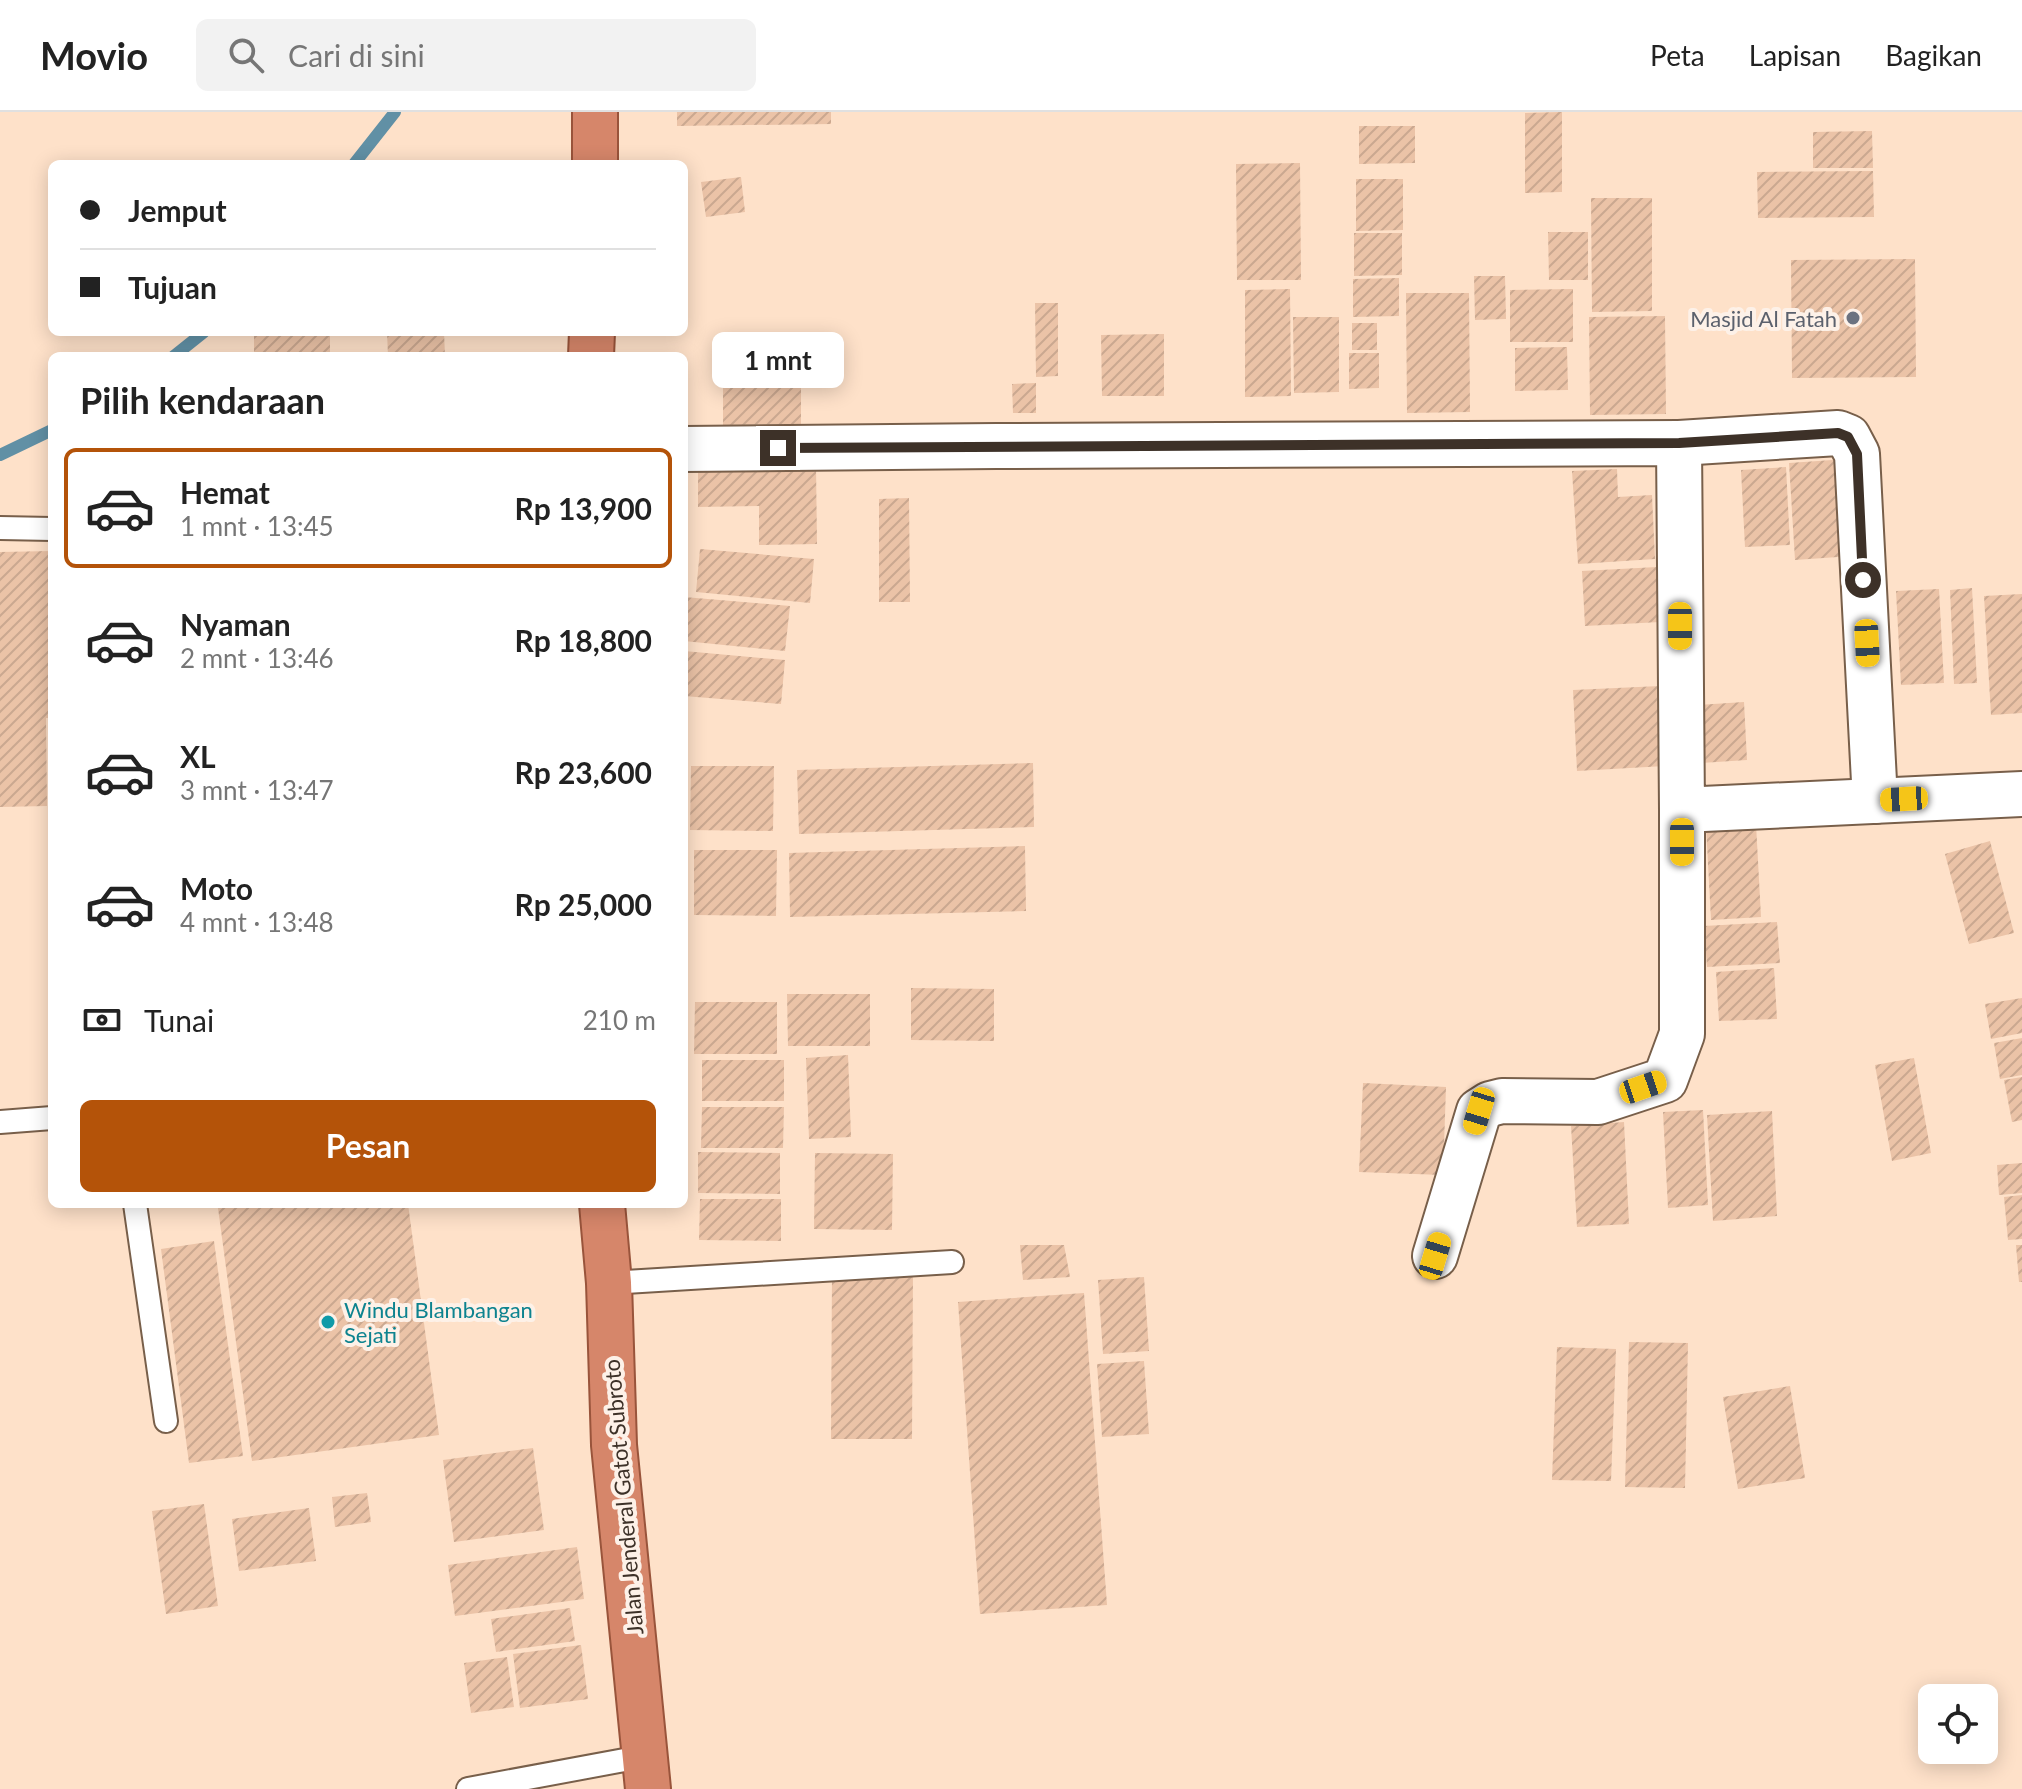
<!DOCTYPE html>
<html lang="id">
<meta charset="utf-8">
<style>
body{margin:0;font-family:Lato,sans-serif;background:#f2f2f2;color:#222;height:100vh;display:flex;flex-direction:column;font-size:30px;white-space:nowrap}
*{box-sizing:border-box;margin:0}
p{font-size:26px;color:#767676}
.icon{flex:none;width:44px;height:44px;fill:none;stroke:currentColor;stroke-width:2;stroke-linecap:round;stroke-linejoin:round}
.map{position:relative;flex:1;overflow:hidden}
.sheet{position:absolute;left:48px;top:240px;width:640px;height:856px;display:flex;flex-direction:column;background:#fff;border-radius:12px;box-shadow:0 4px 20px #0003}
.sheet>*{flex:none}
.hud{position:absolute;left:48px;top:48px;width:640px;height:176px;border-radius:12px;box-shadow:0 4px 20px #0003;display:grid;align-content:center;height:176px;padding:0 32px;background:#fff}
.tools{position:absolute;left:1918px;top:1572px;display:grid;gap:16px}
.tools a{display:grid;place-items:center;width:80px;height:80px;border-radius:12px;background:#fff;box-shadow:0 4px 20px #0003;font-size:40px}
.end{position:absolute;width:36px;height:36px;margin:-18px;border:10px solid #3d3128;background:#fff;box-shadow:0 0 0 4px #fff}
.from{border-radius:50%}
.bubble{position:absolute;height:56px;border-radius:12px;background:#fff;box-shadow:0 4px 20px #0003;font-size:26px;font-weight:700;line-height:56px;text-align:center}
.car{position:absolute;width:24px;height:48px;margin:-24px -12px;border-radius:10px;box-shadow:0 0 6px 2px #0007;background:linear-gradient(#f5c518 24%,#345 0 40%,#f5c518 0 76%,#345 0 86%,#f5c518 0)}
.hud b{display:flex;align-items:center;gap:28px;height:76px;font-size:30px}
.hud b+b{border-top:2px solid #e0e0e0}
.hud i{width:20px;height:20px;background:#222}
ul{padding:0;list-style:none}
li{display:flex;align-items:center;gap:24px;height:120px;margin:0 16px 12px;padding:0 16px;border:4px solid transparent;border-radius:12px}
li div{flex:1}
li b{display:block;font-size:30px}
li em{font-style:normal;font-weight:700}
li.on{border-color:#b45309}
li>.icon{width:72px;height:72px;stroke-width:1.5}
h2{padding:0 32px;font-size:36px;line-height:96px}
.pay{display:flex;align-items:center;gap:20px;height:88px;padding:0 32px;font-size:30px}
.pay p{margin-inline-start:auto}
.primary-button{display:flex;gap:16px;margin-top:auto;padding:16px 32px}
.primary-button a{flex:1;height:92px;border-radius:12px;background:#b45309;color:#fff;font-size:32px;font-weight:700;line-height:92px;text-align:center}
header{display:flex;align-items:center;gap:48px;box-sizing:border-box;height:112px;padding:0 40px;background:#fff;border-bottom:2px solid #e0e0e0}
header strong{font-size:38px}
nav{display:flex;gap:44px;margin-inline-start:auto;font-size:28px}
.search{width:560px;height:72px;background:#f2f2f2;display:flex;align-items:center;gap:20px;box-sizing:border-box;padding:0 28px;border-radius:12px;color:#767676;font-size:30px}
.map>svg:first-child{display:block}
.lines{fill:none;stroke-linecap:round;stroke-linejoin:round}
.stream{stroke:#6190a5;stroke-width:12}
.building{fill:url(#building-hatch)}
.service-casing{stroke:#785f4a;stroke-width:26}
.minor-casing{stroke:#785f4a;stroke-width:48}
.trunk-casing{stroke:#99543b;stroke-width:48}
.service{stroke:#fff;stroke-width:22}
.minor{stroke:#fff;stroke-width:44}
.trunk{stroke:#d6866a;stroke-width:44}
.route{stroke:#3d3128;stroke-width:10}
.worship-dot{fill:#6b7280;stroke:#fdf1e8;stroke-width:3}
.culture-dot{fill:#0f9aa8;stroke:#fdf1e8;stroke-width:3}
.labels{text-anchor:middle;dominant-baseline:central;stroke-width:8;stroke-linejoin:round;paint-order:stroke}
.worship-label{font-size:22px;fill:#5b616d;stroke:#fdf1e8;text-anchor:end}
.culture-label{font-size:22px;fill:#0d838f;stroke:#fdf1e8;text-anchor:start}
.street-label{font-size:22px;fill:#3d3128;stroke:#fdf1e8}
</style>
<header>
<strong>Movio</strong>
<div class="search"><svg class="icon" aria-label="search" viewBox="0 0 24 24"><circle cx="10" cy="10" r="6"/><path d="M15 15l6 6"/></svg>Cari di sini</div>
<nav><a>Peta</a><a>Lapisan</a><a>Bagikan</a></nav>
</header>
<div class="map">
<svg width="2022" height="1677" viewBox="0 0 2022 1677">
<defs>
<pattern id="building-hatch" width="6" height="6" patternUnits="userSpaceOnUse" patternTransform="scale(2)"><rect width="6" height="6" fill="#ebc3a7"/><path d="M-1 1l2-2M0 6l6-6M5 7l2-2" fill="none" stroke="#caa890"/></pattern>
</defs>
<rect width="100%" height="100%" fill="#fee1c9"/>
<g class="lines">
<!-- stream -->
<g class="stream">
<path d="M354 52 395 0"/>
<path d="M174 244 204 220"/>
<path d="M0 343 52 318"/>
</g>
</g>
<!-- building -->
<g class="building">
<path d="M677 0H831V12L677 14Z"/>
<path d="M1562 0V80L1525 81V1Z"/>
<path d="M1359 14H1415V51L1359 52Z"/>
<path d="M1872 19 1873 56H1813V20Z"/>
<path d="M1300 51 1301 168H1237L1236 52Z"/>
<path d="M1873 59 1874 105 1758 106 1757 60Z"/>
<path d="M741 65 745 100 706 105 701 70Z"/>
<path d="M1356 67H1403V118L1356 119Z"/>
<path d="M1591 86H1652V199L1592 200Z"/>
<path d="M1548 120H1588V168H1549Z"/>
<path d="M1354 121H1402V163L1354 164Z"/>
<path d="M1915 147 1916 265 1792 266 1791 148Z"/>
<path d="M1474 164H1505L1506 207 1475 208Z"/>
<path d="M1399 166V204L1353 205V167Z"/>
<path d="M1290 177 1291 284 1245 285V178Z"/>
<path d="M1573 177V230H1510V178Z"/>
<path d="M1406 181H1469L1470 300 1407 301Z"/>
<path d="M1035 191H1058V264L1036 265Z"/>
<path d="M1665 204 1666 302 1590 303 1589 205Z"/>
<path d="M1293 205H1339V280L1294 281Z"/>
<rect x="1352" y="211" width="25" height="27"/>
<rect x="254" y="220" width="76" height="24"/>
<path d="M387 220H444L445 244H388Z"/>
<path d="M1164 222V284H1102L1101 223Z"/>
<path d="M1567 235 1568 278 1515 279V236Z"/>
<path d="M1349 241H1379V276L1349 277Z"/>
<path d="M801 254V312L723 313V255Z"/>
<path d="M1036 271V301H1013L1012 272Z"/>
<path d="M1847 347 1852 444 1795 448 1789 351Z"/>
<path d="M816 353 817 432 759 433V394L698 395V355Z"/>
<path d="M1786 355 1790 433 1745 435 1741 358Z"/>
<path d="M1617 357 1618 385 1652 383 1655 447 1578 452 1572 359Z"/>
<path d="M909 386 910 490H879V387Z"/>
<path d="M700 437 814 447 810 491 696 480Z"/>
<path d="M52 439V606H46L47 694 0 695V440Z"/>
<path d="M1657 455 1660 510 1585 514 1582 459Z"/>
<path d="M1972 476 1977 571 1954 572 1950 478Z"/>
<path d="M1939 477 1944 571 1901 573 1896 479Z"/>
<path d="M2022 482V601L1991 603 1984 484Z"/>
<path d="M684 485 790 494 785 539 684 529Z"/>
<path d="M684 539 785 548 781 592 684 584Z"/>
<path d="M1660 574 1665 654 1577 659 1573 578Z"/>
<path d="M1744 590 1747 648 1701 651 1698 593Z"/>
<path d="M1033 651 1034 715 799 722 797 658Z"/>
<path d="M691 654H774L773 719 690 718Z"/>
<path d="M1756 712 1761 805 1711 808 1706 714Z"/>
<path d="M1990 729 2014 821 1969 832 1945 742Z"/>
<path d="M1025 734 1026 799 790 805 789 741Z"/>
<path d="M694 738H777L776 804 694 803Z"/>
<path d="M1777 810 1780 851 1707 855 1704 814Z"/>
<path d="M1774 856 1777 907 1719 909 1716 860Z"/>
<path d="M911 876 994 877V929L911 928Z"/>
<path d="M787 882H870V934H788Z"/>
<path d="M2022 886V921L1991 927 1985 892Z"/>
<path d="M695 890H777V942H694Z"/>
<path d="M2022 926V963L2000 967 1994 931Z"/>
<path d="M848 943 851 1025 809 1027 806 946Z"/>
<path d="M1914 946 1931 1041 1892 1049 1875 953Z"/>
<rect x="702" y="948" width="82" height="41"/>
<path d="M2022 965V1008L2012 1010 2004 968Z"/>
<path d="M1363 971 1446 975 1443 1063 1359 1060Z"/>
<path d="M702 995H784L783 1036H701Z"/>
<path d="M1703 998 1708 1093 1668 1096 1663 1000Z"/>
<path d="M1772 999 1777 1104 1713 1109 1707 1003Z"/>
<path d="M1624 1010 1629 1112 1577 1115 1571 1014Z"/>
<path d="M698 1040 780 1041V1082L698 1081Z"/>
<path d="M815 1041 893 1042 892 1118 814 1117Z"/>
<path d="M2022 1051V1081L1999 1083 1997 1053Z"/>
<path d="M2022 1083V1127L2008 1128 2004 1085Z"/>
<path d="M700 1087H781V1129L699 1128Z"/>
<path d="M250 1092H408L439 1323 252 1349 218 1096Z"/>
<path d="M214 1129 243 1344 189 1351 161 1137Z"/>
<path d="M1020 1133H1064L1070 1165 1023 1168Z"/>
<path d="M2016 1133H2022V1170H2019Z"/>
<path d="M832 1161H913L912 1327H831Z"/>
<path d="M1144 1165 1149 1239 1103 1242 1098 1168Z"/>
<path d="M1084 1181 1107 1493 980 1502 958 1190Z"/>
<path d="M1629 1230 1688 1231 1685 1376 1625 1375Z"/>
<path d="M1557 1235 1616 1237 1611 1369 1552 1368Z"/>
<path d="M1144 1249 1149 1322 1102 1325 1097 1252Z"/>
<path d="M1790 1274 1805 1366 1738 1377 1723 1285Z"/>
<path d="M533 1336 544 1418 454 1430 443 1348Z"/>
<path d="M367 1381 371 1410 335 1415 332 1385Z"/>
<path d="M204 1392 218 1494 166 1502 152 1399Z"/>
<path d="M309 1396 316 1449 239 1459 232 1407Z"/>
<path d="M577 1435 584 1487 455 1504 448 1453Z"/>
<path d="M570 1496 575 1529 496 1540 491 1507Z"/>
<path d="M581 1533 588 1587 520 1596 513 1542Z"/>
<path d="M507 1545 514 1595 471 1601 464 1551Z"/>
</g>
<g class="lines">
<defs>
<g id="service">
<path d="M0 416 52 417"/>
<path d="M0 1010 52 1006"/>
<path d="M135 1092 166 1309"/>
<path d="M609 1171 952 1150"/>
<path d="M468 1677 646 1644"/>
</g>
<g id="minor">
<path d="M1679 331 1838 321 1848 325 1857 342 1875 689"/>
<path d="M684 337 996 334 1679 331 1682 698 2022 682"/>
<path d="M1435 1144 1479 999 1490 992 1502 989 1598 990 1665 968 1682 922V698"/>
</g>
<g id="trunk">
<path d="M595 52V0"/>
<path d="M591 244 592 220"/>
<path d="M602 1092 609 1171 614 1333 648 1677"/>
</g>
</defs>
<!-- service casing -->
<use href="#service" class="service-casing"/>
<!-- minor casing -->
<use href="#minor" class="minor-casing"/>
<!-- trunk casing -->
<use href="#trunk" class="trunk-casing"/>
<!-- service -->
<use href="#service" class="service"/>
<!-- minor -->
<use href="#minor" class="minor"/>
<!-- trunk -->
<use href="#trunk" class="trunk"/>
</g>
<g class="lines">
<!-- route -->
<path class="route" d="M778 336 1679 331 1838 321 1848 325 1857 342 1863 468"/>
</g>
<!-- markers -->
<circle class="worship-dot" cx="1853" cy="206" r="8"/>
<circle class="culture-dot" cx="328" cy="1210" r="8"/>
<g class="labels">
<!-- worship labels -->
<g class="worship-label">
<text x="1837" y="206">Masjid Al Fatah</text>
</g>
<!-- culture labels -->
<g class="culture-label">
<text x="344" y="1197">Windu Blambangan<tspan x="344" dy="25">Sejati</tspan></text>
</g>
<!-- street labels -->
<g class="street-label">
<text transform="translate(623 1385) rotate(-95)">Jalan Jenderal Gatot Subroto</text>
</g>
</g>
</svg>
<div class="tools">
<a><svg class="icon" aria-label="locate" viewBox="0 0 24 24"><circle cx="12" cy="12" r="6"/><path d="M12 2v4M12 18v4M2 12h4M18 12h4"/></svg></a>
</div>
<i class="end from" style="left:1863px;top:468px"></i>
<i class="end" style="left:778px;top:336px"></i>
<div class="bubble" style="left:712px;top:220px;width:132px">1 mnt</div>
<i class="car" style="left:1680px;top:514px;rotate:180deg"></i>
<i class="car" style="left:1867px;top:531px;rotate:177deg"></i>
<i class="car" style="left:1904px;top:687px;rotate:267deg"></i>
<i class="car" style="left:1682px;top:730px;rotate:180deg"></i>
<i class="car" style="left:1643px;top:975px;rotate:71deg"></i>
<i class="car" style="left:1479px;top:999px;rotate:197deg"></i>
<i class="car" style="left:1435px;top:1144px;rotate:17deg"></i>
<div class="hud">
<b><i class="from"></i>Jemput</b>
<b><i></i>Tujuan</b>
</div>
<section class="sheet">
<h2>Pilih kendaraan</h2>
<ul>
<li class="on"><svg class="icon" aria-label="car" viewBox="0 0 24 24"><path d="M5 17H2v-5l4-1 3-4h7l3 4 3 1v5h-3M9 17h6M6 11h13"/><circle cx="7" cy="17" r="2"/><circle cx="17" cy="17" r="2"/></svg><div><b>Hemat</b><p>1 mnt · 13:45</p></div><em>Rp 13,900</em></li>
<li><svg class="icon" aria-label="car" viewBox="0 0 24 24"><path d="M5 17H2v-5l4-1 3-4h7l3 4 3 1v5h-3M9 17h6M6 11h13"/><circle cx="7" cy="17" r="2"/><circle cx="17" cy="17" r="2"/></svg><div><b>Nyaman</b><p>2 mnt · 13:46</p></div><em>Rp 18,800</em></li>
<li><svg class="icon" aria-label="car" viewBox="0 0 24 24"><path d="M5 17H2v-5l4-1 3-4h7l3 4 3 1v5h-3M9 17h6M6 11h13"/><circle cx="7" cy="17" r="2"/><circle cx="17" cy="17" r="2"/></svg><div><b>XL</b><p>3 mnt · 13:47</p></div><em>Rp 23,600</em></li>
<li><svg class="icon" aria-label="car" viewBox="0 0 24 24"><path d="M5 17H2v-5l4-1 3-4h7l3 4 3 1v5h-3M9 17h6M6 11h13"/><circle cx="7" cy="17" r="2"/><circle cx="17" cy="17" r="2"/></svg><div><b>Moto</b><p>4 mnt · 13:48</p></div><em>Rp 25,000</em></li>
</ul>
<div class="pay"><svg class="icon" aria-label="cash" viewBox="0 0 24 24"><path d="M3 7h18v10H3z"/><circle cx="12" cy="12" r="2"/></svg>Tunai<p>210 m</p></div>
<div class="primary-button"><a>Pesan</a></div>
</section>
</div>
